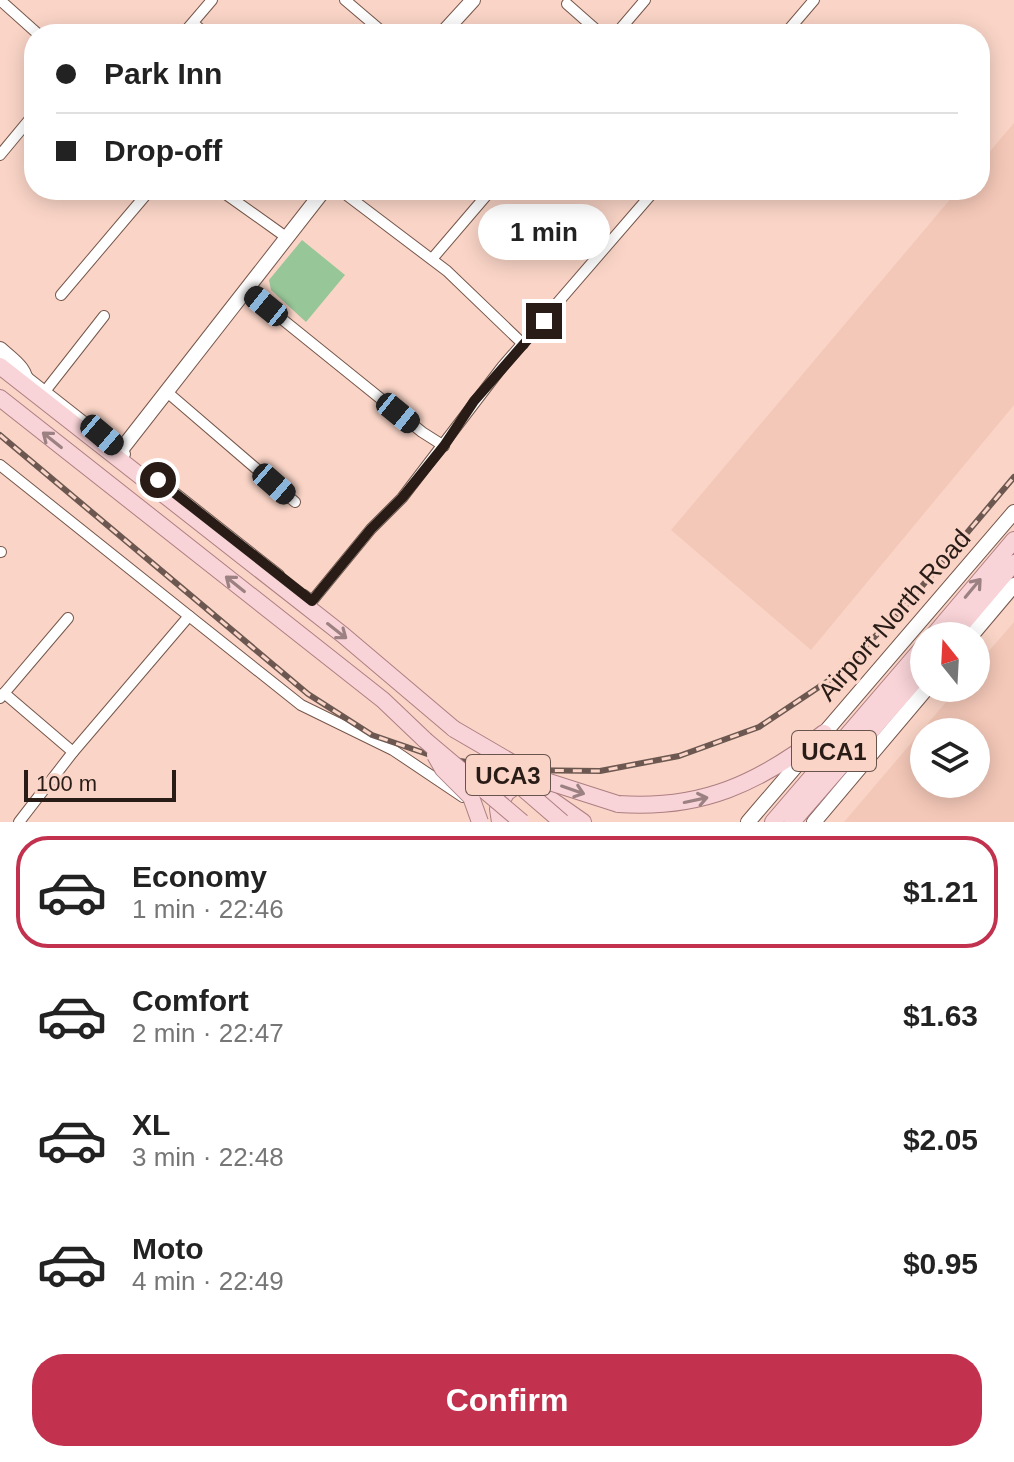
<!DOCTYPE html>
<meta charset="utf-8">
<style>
body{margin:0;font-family:Arial,sans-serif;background:#f6f6f6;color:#222;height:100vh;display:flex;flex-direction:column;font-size:30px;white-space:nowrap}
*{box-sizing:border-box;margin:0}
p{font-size:26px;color:#767676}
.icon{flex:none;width:44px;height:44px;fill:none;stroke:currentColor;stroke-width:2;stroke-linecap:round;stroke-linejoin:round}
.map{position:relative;height:822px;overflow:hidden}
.side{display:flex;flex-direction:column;background:#fff;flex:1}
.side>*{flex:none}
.top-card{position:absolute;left:24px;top:24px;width:966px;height:176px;border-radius:32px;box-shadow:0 4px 20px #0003;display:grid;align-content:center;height:176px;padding:0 32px;background:#fff}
.needle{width:52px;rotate:342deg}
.controls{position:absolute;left:910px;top:622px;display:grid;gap:16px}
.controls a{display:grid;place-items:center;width:80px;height:80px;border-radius:50%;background:#fff;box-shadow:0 4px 20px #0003;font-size:40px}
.scale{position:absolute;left:24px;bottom:20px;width:152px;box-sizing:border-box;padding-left:8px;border:4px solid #291c17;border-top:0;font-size:22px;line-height:28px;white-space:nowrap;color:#291c17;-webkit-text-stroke:6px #fad5c7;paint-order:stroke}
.end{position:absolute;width:36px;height:36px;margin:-18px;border:10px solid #291c17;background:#fff;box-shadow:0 0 0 4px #fff}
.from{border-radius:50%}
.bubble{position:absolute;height:56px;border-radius:28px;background:#fff;box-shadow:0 4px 20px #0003;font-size:26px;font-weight:800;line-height:56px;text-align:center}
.car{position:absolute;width:24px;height:48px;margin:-24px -12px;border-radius:10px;box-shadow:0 0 6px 2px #0007;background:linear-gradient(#222 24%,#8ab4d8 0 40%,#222 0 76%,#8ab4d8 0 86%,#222 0)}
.top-card b{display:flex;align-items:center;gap:28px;height:76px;font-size:30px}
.top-card b+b{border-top:2px solid #e0e0e0}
.top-card i{width:20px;height:20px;background:#222}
ul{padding:14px 0 0;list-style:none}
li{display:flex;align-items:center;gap:24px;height:112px;margin:0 16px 12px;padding:0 16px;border:4px solid transparent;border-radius:32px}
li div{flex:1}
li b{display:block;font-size:30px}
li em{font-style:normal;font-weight:800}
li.on{border-color:#c2324f}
li>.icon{width:72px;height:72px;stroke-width:1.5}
.cta{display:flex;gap:16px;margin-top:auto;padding:16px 32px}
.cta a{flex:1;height:92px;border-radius:32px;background:#c2324f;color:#fff;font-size:32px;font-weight:800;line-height:92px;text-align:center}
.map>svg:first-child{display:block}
.built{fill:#f4c8b8;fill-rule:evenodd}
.green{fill:#97c698}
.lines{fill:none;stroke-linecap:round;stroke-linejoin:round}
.street-casing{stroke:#76574b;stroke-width:12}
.secondary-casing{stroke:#76574b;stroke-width:16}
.primary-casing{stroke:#ad7f82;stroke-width:18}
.street{stroke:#fff;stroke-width:10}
.secondary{stroke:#fff;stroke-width:14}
.primary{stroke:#f8d3d7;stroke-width:16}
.rail-casing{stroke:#6d5851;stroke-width:6}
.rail{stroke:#fad5c7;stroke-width:3;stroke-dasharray:9;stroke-linecap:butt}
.primary-bridge-casing{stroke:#ad7f82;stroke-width:18;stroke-linecap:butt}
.primary-bridge{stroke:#f8d3d7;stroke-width:16}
.oneway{stroke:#9b8181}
.route{stroke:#291c17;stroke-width:10}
.labels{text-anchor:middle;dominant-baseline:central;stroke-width:6;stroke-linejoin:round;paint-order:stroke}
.shield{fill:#fad5c7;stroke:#68544c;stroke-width:2}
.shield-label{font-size:24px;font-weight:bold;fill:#291c17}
.street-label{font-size:26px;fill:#291c17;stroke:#fad5c7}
</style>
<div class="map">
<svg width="1014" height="822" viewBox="0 0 1014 822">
<rect width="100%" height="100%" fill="#fad5c7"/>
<!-- built -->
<g class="built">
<path d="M1014 123V405L811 650 671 530 958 190H980V163Z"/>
<path d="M1014 622V822H844L958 688H976V666ZM924 732H976V784H924Z"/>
</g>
<!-- green -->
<path class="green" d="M302 240 345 275 306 322 271 290 269 280Z"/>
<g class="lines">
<defs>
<g id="street">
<path d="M0 0 38 34"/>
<path d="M345 0 385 34"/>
<path d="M567 4 601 34"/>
<path d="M193 23 206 34"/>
<path d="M183 34 212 0"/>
<path d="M616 34 645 0"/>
<path d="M785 34 814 0"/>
<path d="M0 155 34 114"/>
<path d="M220 190 286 237"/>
<path d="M340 190 447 271 523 344"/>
<path d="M432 259 491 190"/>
<path d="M246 290 422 432 444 446"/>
<path d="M61 295 150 190"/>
<path d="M27 377 125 454"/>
<path d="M46 390 104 316"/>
<path d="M167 392 295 502"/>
<path d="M0 465 189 616 73 752 19 822"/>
<path d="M175 493 279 575"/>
<path d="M0 552H1"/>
<path d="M304 595 312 601 371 529 402 498 502 367 655 190"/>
<path d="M189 616 301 705 393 750 463 797"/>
<path d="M4 693 73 752"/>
<path d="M0 698 68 618"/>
</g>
<g id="secondary">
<path d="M442 34 473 0"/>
<path d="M0 349C12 360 28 369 26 387"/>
<path d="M121 450 324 190"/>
<path d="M971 636 1014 585"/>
<path d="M748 822 1014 512"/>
<path d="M814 822 927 688"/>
</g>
<g id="primary">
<path d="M0 366 343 635 454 729"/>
<path d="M0 398 383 700 425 740"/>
<path d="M933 636 1014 540"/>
<path d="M952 636 1014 563"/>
<path d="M618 804C702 810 759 783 824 733"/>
<path d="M500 822 498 809 506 793 516 786 530 785 583 822"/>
<path d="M773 822 924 646"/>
<path d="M792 822 924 670"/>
</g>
</defs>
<!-- street casing -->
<use href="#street" class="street-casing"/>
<!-- secondary casing -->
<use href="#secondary" class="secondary-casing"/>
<!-- primary casing -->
<use href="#primary" class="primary-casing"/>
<!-- street -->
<use href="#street" class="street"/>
<!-- secondary -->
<use href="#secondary" class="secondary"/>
<!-- primary -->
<use href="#primary" class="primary"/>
<defs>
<path id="rail" d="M0 435 308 694 372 735 436 757 515 770 600 771 679 756 759 727 837 675 907 604 1014 477"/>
</defs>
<!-- rail casing -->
<use href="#rail" class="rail-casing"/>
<!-- rail -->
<use href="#rail" class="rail"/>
<defs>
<g id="primary-bridge">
<path d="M454 729 540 779 618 804"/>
<path d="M425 740 522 822"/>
<path d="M435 755 443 769 471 797 480 822"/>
<path d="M489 759 562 822"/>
</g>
</defs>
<!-- primary-bridge casing -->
<use href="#primary-bridge" class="primary-bridge-casing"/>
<!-- primary-bridge -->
<use href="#primary-bridge" class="primary-bridge"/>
</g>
<!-- one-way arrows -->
<defs><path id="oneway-shaft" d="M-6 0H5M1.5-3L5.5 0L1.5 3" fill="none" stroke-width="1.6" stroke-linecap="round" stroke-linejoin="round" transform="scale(2)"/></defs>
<g class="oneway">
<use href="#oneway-shaft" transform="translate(52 440) rotate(-141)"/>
<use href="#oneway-shaft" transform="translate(235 584) rotate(-141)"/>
<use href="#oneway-shaft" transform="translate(973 588) rotate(-50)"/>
<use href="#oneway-shaft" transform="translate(337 631) rotate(38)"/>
<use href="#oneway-shaft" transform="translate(573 790) rotate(19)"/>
<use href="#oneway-shaft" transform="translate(696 800) rotate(-12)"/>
</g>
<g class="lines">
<!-- route -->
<path class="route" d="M158 480 312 601 371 529 402 498 444 446 474 401 544 321"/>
</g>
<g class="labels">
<!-- shield labels -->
<g class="shield">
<rect x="792" y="731" width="84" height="40" rx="6"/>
<rect x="466" y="755" width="84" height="40" rx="6"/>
</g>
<g class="shield-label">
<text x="834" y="751">UCA1</text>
<text x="508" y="775">UCA3</text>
</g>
<!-- street labels -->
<g class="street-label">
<text transform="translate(894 615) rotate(-49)">Airport North Road</text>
</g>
</g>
</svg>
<div class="controls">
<a><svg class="needle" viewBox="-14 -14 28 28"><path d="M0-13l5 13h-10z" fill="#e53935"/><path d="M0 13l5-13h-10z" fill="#767676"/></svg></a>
<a><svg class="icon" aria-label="layers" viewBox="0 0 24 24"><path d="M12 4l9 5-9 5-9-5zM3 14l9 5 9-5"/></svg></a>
</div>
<div class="scale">100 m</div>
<i class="end from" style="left:158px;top:480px"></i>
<i class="end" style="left:544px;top:321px"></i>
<div class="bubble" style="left:478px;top:204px;width:132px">1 min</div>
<i class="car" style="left:266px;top:306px;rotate:309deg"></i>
<i class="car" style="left:398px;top:413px;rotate:129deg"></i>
<i class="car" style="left:102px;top:435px;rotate:130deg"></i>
<i class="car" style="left:274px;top:484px;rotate:131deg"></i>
<div class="top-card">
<b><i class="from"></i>Park Inn</b>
<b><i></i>Drop-off</b>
</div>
</div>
<section class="side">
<ul>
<li class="on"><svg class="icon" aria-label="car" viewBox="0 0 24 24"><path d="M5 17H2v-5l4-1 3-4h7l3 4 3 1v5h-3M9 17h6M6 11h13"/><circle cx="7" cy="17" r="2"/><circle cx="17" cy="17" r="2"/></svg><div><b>Economy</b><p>1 min · 22:46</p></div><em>$1.21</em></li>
<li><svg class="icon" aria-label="car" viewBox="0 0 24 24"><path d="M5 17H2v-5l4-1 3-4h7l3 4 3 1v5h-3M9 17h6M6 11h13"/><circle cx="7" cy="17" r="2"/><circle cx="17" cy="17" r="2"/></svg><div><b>Comfort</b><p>2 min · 22:47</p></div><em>$1.63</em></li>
<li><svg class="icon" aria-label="car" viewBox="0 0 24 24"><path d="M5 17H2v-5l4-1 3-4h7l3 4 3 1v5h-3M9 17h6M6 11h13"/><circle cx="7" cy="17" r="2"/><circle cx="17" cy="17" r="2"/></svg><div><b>XL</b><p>3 min · 22:48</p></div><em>$2.05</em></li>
<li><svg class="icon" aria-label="car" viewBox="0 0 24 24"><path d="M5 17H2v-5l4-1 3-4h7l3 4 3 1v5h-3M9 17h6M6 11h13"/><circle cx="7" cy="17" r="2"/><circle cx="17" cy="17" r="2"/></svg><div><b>Moto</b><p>4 min · 22:49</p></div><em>$0.95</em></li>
</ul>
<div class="cta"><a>Confirm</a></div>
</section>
